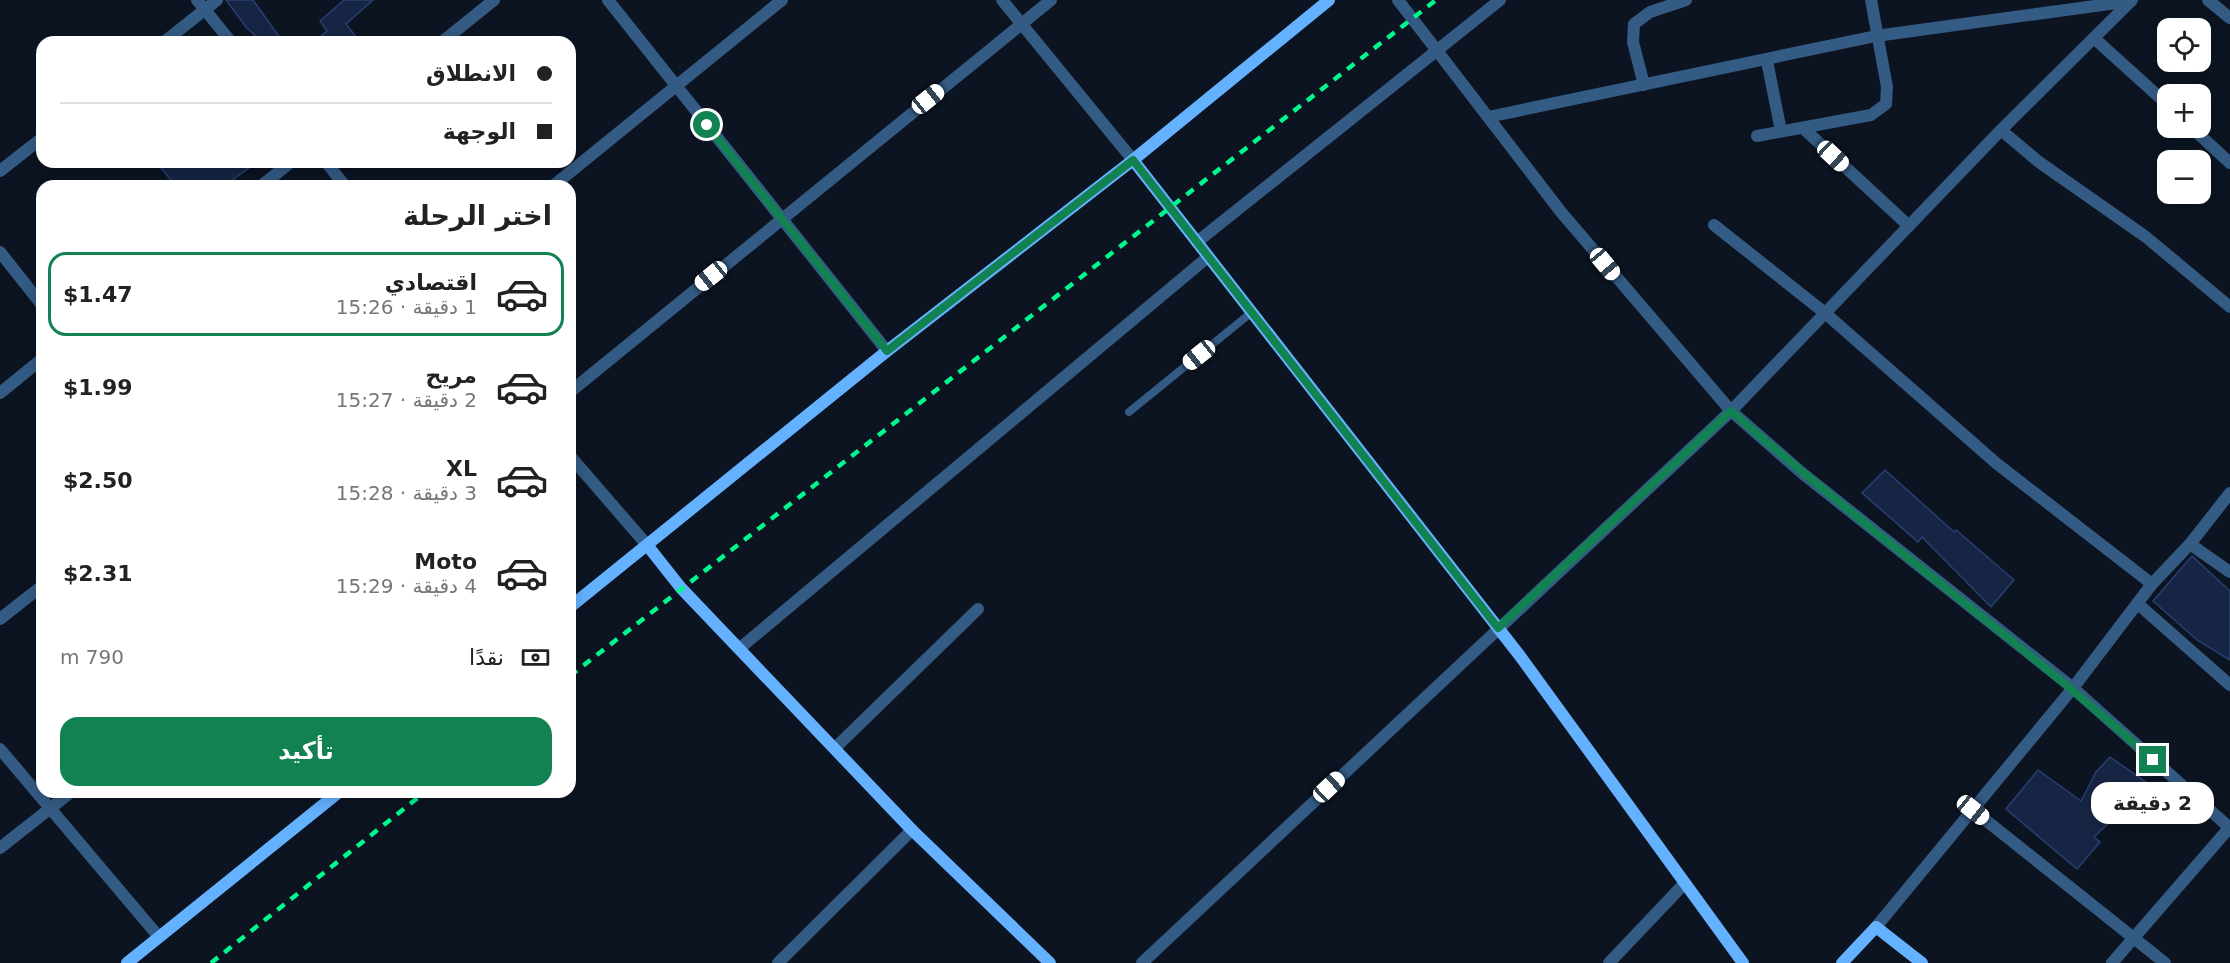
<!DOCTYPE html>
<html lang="ar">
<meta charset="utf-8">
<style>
body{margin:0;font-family:"DejaVu Sans","Noto Sans Arabic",sans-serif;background:#f6f6f6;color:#222;direction:rtl;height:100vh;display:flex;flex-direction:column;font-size:22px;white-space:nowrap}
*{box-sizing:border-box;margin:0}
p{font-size:20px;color:#767676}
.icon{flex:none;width:33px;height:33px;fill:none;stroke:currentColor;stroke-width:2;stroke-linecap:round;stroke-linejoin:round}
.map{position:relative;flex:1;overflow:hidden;direction:ltr}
.details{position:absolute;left:36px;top:180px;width:540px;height:618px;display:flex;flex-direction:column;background:#fff;border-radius:18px;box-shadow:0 3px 15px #0003;direction:rtl}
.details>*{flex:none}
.top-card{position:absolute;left:36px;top:36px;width:540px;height:132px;border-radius:18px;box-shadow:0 3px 15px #0003;direction:rtl;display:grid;align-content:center;height:132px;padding:0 24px;background:#fff}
.buttons{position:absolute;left:2157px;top:18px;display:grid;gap:12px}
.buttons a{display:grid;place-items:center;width:54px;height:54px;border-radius:12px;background:#fff;box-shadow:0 3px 15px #0003;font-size:30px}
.end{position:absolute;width:27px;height:27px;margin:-14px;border:8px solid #138252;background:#fff;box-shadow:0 0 0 3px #fff}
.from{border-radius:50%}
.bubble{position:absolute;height:42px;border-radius:18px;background:#fff;box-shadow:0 3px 15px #0003;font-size:20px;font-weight:800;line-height:42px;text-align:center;direction:rtl}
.car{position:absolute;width:18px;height:36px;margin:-18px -9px;border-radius:8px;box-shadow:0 0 4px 2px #0007;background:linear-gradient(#fff 24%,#345 0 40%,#fff 0 76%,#345 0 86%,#fff 0)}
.top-card b{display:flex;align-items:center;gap:21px;height:57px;font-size:22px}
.top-card b+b{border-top:2px solid #e0e0e0}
.top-card i{width:15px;height:15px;background:#222}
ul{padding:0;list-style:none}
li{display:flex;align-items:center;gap:18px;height:84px;margin:0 12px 9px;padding:0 12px;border:3px solid transparent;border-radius:18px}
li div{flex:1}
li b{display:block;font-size:22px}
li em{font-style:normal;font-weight:800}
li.active{border-color:#138252}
li>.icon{width:54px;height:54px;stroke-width:1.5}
h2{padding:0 24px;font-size:27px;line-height:72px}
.pay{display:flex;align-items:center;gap:15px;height:66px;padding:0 24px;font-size:22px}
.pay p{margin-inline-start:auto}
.primary-button{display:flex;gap:12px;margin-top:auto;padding:12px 24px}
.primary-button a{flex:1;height:69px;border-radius:18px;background:#138252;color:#fff;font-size:24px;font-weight:800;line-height:69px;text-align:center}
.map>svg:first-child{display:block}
.building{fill:#172544;stroke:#274071;stroke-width:1.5}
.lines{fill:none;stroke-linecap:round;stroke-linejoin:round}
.service{stroke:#345b84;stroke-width:8}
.minor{stroke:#345b84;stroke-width:12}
.tertiary{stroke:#345b84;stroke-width:12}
.secondary{stroke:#64b2ff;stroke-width:12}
.rail{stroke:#00f88d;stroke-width:4.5;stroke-dasharray:9 8;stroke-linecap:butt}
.route{stroke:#138252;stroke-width:8}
</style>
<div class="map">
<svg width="2230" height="963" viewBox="0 0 2230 963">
<rect width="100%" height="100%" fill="#0c1422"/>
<!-- building -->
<g class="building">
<path d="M226 0H253L283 42H262L246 27Z"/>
<path d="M344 0H373L346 24 360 42H314L327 31 320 21Z"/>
<path d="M156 162H257L224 186H176Z"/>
<path d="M1885 470 1954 532 1956 530 2014 580 1991 607 1922 537 1918 542 1862 493Z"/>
<path d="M2192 556 2230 591V660L2197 640 2153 601Z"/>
<path d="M2110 757 2147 783 2116 820 2114 818 2094 837 2100 842 2077 869 2006 809 2038 770 2081 801 2096 772Z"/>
</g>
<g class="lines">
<!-- service -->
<path class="service" d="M1129 412 1252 312"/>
<!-- minor -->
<g class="minor">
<path d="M608 0 887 351"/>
<path d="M1398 0 1561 212 1731 411 1802 473 2073 688 2230 828"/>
<path d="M2208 0 2230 18"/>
<path d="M2095 39 2168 105"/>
<path d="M164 42 217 0"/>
<path d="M442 42 494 0"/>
<path d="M1767 61 1781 131"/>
<path d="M1644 85 1633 42 1634 24 1650 12 1686 0"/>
<path d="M1488 117 1876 36 2131 1"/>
<path d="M1803 128 1909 226"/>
<path d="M2192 128 2230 163"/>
<path d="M2001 130 2039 162 2146 237 2230 307"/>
<path d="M1757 136 1871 115 1886 104 1887 87 1871 0"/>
<path d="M0 171 42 138"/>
<path d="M261 186 291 162"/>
<path d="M553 186 782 0"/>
<path d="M1714 225 1825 313 1996 463 2152 584"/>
<path d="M1197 242 1500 0"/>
<path d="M0 252 42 305"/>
<path d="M570 392 1051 0"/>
<path d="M0 393 42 359"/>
<path d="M2190 544 2230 572"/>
<path d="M2138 604 2230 685"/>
<path d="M0 619 42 586"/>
<path d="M740 648 1208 257"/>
<path d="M835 748 978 609"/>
<path d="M0 749 159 937"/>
<path d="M1973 810 2165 963"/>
<path d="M0 848 71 792"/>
<path d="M1876 927 2073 688 2152 584 2190 544 2230 493"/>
<path d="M778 963 912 830"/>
<path d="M1142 963 1731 411 2001 130 2132 0"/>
<path d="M1609 963 1684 884"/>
<path d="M2112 963 2230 827"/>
</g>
<!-- tertiary -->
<g class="tertiary">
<path d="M197 0 231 42"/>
<path d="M1002 0 1133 160"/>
<path d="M326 162 345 186"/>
<path d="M570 456 647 545"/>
</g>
<!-- secondary -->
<g class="secondary">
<path d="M1133 160 1520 656 1743 963"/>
<path d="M647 545 681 588 912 830 1050 963"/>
<path d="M570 607 887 351 1133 160 1329 0"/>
<path d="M127 963 339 792"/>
<path d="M1842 963 1876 927 1922 963"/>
</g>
<!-- rail -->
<g class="rail">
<path d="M570 676 1436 0"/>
<path d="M211 963 425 792"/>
</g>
</g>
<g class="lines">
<!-- route -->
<path class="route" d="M707 125 887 351 1133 160 1498 628 1731 411C1868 532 2017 638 2153 760"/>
</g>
</svg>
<div class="buttons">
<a><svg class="icon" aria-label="locate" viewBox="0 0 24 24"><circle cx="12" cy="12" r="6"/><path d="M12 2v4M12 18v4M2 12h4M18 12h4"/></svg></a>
<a>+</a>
<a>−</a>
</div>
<i class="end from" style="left:707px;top:125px"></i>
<i class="end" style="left:2153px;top:760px"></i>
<div class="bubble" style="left:2091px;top:782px;width:123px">2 دقيقة</div>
<i class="car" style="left:928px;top:99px;rotate:51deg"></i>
<i class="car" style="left:1833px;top:156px;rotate:133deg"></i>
<i class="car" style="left:1605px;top:264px;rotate:140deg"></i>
<i class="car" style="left:711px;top:276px;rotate:231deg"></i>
<i class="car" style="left:1199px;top:355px;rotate:231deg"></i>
<i class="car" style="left:1329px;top:787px;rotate:47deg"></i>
<i class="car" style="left:1973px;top:810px;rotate:129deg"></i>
<div class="top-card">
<b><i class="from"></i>الانطلاق</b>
<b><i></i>الوجهة</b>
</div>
<section class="details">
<h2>اختر الرحلة</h2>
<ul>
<li class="active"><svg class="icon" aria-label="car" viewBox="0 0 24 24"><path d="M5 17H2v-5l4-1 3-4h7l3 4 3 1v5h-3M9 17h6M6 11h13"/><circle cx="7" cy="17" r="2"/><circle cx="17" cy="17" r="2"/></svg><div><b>اقتصادي</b><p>1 دقيقة · 15:26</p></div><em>$1.47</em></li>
<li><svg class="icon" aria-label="car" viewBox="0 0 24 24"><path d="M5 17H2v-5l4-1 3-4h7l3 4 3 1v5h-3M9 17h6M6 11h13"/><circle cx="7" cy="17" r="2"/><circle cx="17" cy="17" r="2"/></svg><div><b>مريح</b><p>2 دقيقة · 15:27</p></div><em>$1.99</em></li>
<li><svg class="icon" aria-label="car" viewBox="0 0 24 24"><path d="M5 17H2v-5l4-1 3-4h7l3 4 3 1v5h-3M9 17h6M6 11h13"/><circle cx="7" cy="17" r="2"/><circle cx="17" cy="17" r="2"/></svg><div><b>XL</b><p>3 دقيقة · 15:28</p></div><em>$2.50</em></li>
<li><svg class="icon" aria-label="car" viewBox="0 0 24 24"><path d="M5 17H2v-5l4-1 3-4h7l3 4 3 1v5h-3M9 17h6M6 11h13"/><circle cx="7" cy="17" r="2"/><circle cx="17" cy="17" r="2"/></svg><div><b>Moto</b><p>4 دقيقة · 15:29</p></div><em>$2.31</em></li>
</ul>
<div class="pay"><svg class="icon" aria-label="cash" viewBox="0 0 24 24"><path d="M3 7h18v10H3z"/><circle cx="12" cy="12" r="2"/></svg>نقدًا<p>790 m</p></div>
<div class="primary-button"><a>تأكيد</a></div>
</section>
</div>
